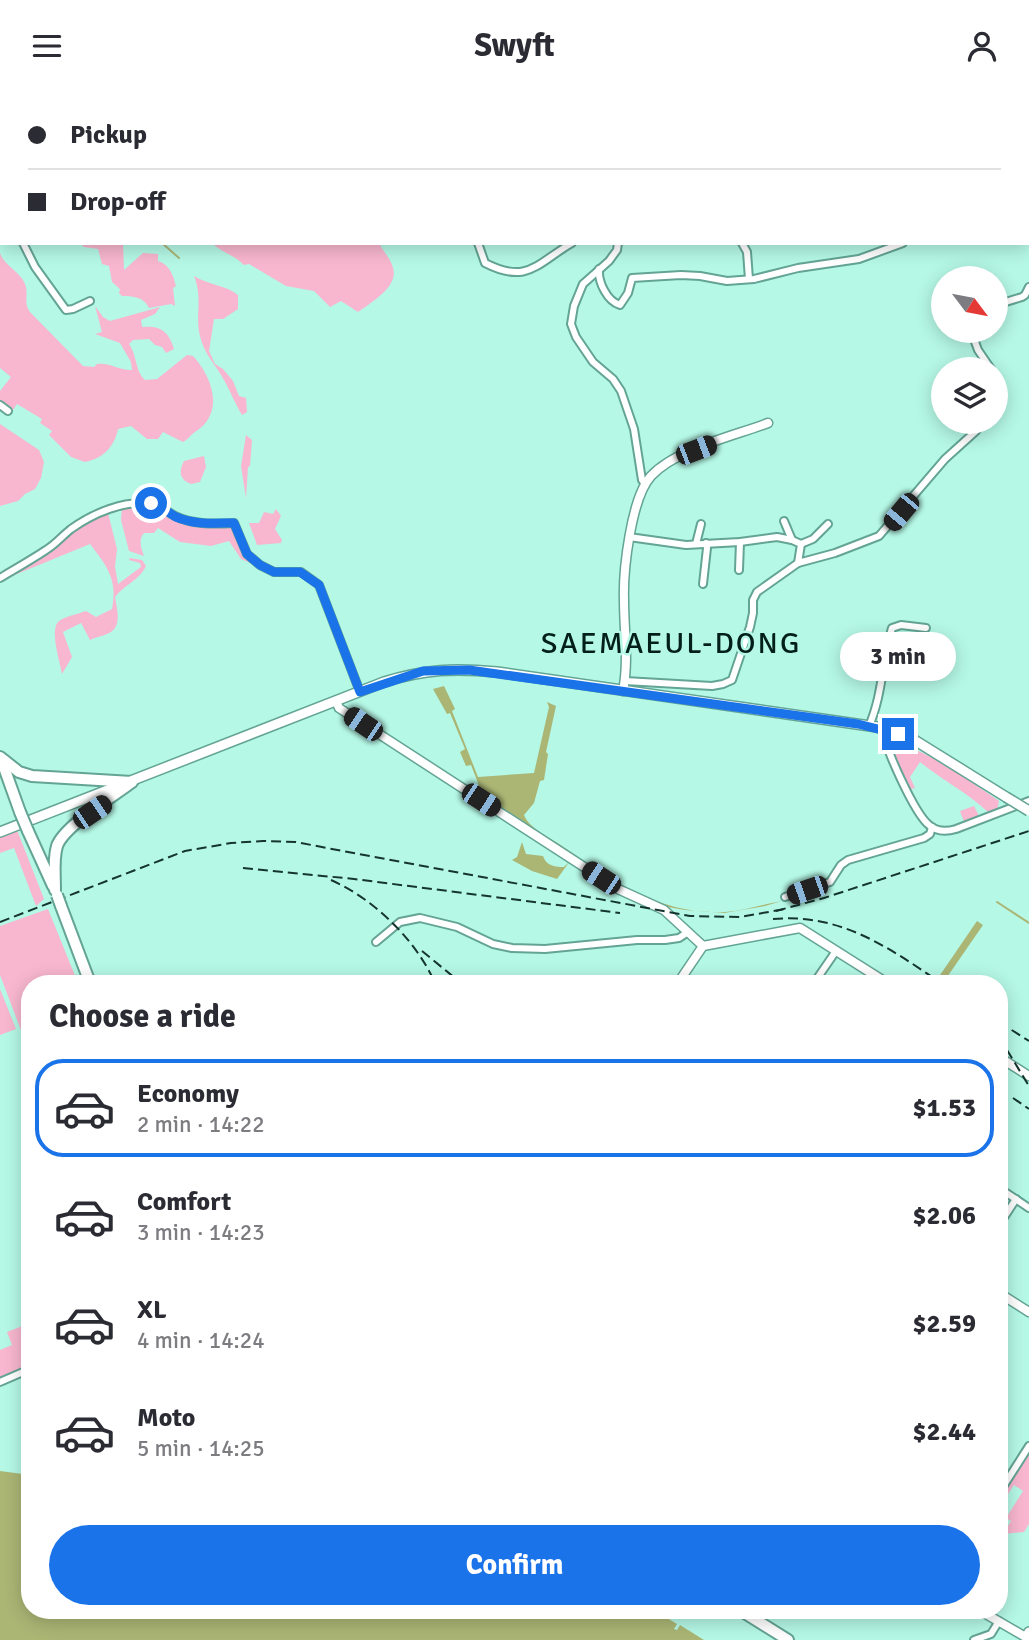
<!DOCTYPE html>
<meta charset="utf-8">
<style>
body{margin:0;font-family:Signika,sans-serif;background:#f7f7f7;color:#2b2b33;height:100vh;display:flex;flex-direction:column;font-size:26px;white-space:nowrap}
*{box-sizing:border-box;margin:0}
p{font-size:23px;color:#7c7c81}
.icon{flex:none;width:38px;height:38px;fill:none;stroke:currentColor;stroke-width:2;stroke-linecap:round;stroke-linejoin:round}
.map{position:relative;flex:1;overflow:hidden}
.panel{position:absolute;left:21px;top:884px;width:987px;height:644px;display:flex;flex-direction:column;background:#fff;border-radius:28px;box-shadow:0 4px 18px #0003}
.panel>*{flex:none}
.top-card{position:absolute;left:0px;top:0px;width:1029px;height:154px;box-shadow:0 4px 18px #0003;display:grid;align-content:center;height:154px;padding:0 28px;background:#fff}
.needle{width:46px;rotate:122deg}
.fabs{position:absolute;left:931px;top:175px;display:grid;gap:14px}
.fabs a{display:grid;place-items:center;width:77px;height:77px;border-radius:50%;background:#fff;box-shadow:0 4px 18px #0003;font-size:35px}
.end{position:absolute;width:32px;height:32px;margin:-16px;border:9px solid #1a73e8;background:#fff;box-shadow:0 0 0 4px #fff}
.from{border-radius:50%}
.bubble{position:absolute;height:49px;border-radius:24px;background:#fff;box-shadow:0 4px 18px #0003;font-size:23px;font-weight:700;line-height:49px;text-align:center}
.car{position:absolute;width:21px;height:42px;margin:-21px -10px;border-radius:9px;box-shadow:0 0 5px 2px #0007;background:linear-gradient(#222 24%,#8ab4d8 0 40%,#222 0 76%,#8ab4d8 0 86%,#222 0)}
.top-card b{display:flex;align-items:center;gap:24px;height:66px;font-size:26px}
.top-card b+b{border-top:2px solid #e1e1e2}
.top-card i{width:18px;height:18px;background:#2b2b33}
ul{padding:0;list-style:none}
li{display:flex;align-items:center;gap:21px;height:98px;margin:0 14px 10px;padding:0 14px;border:4px solid transparent;border-radius:28px}
li div{flex:1}
li b{display:block;font-size:26px}
li em{font-style:normal;font-weight:700}
li.active{border-color:#1a73e8}
li>.icon{width:63px;height:63px;stroke-width:1.5}
h2{padding:0 28px;font-size:32px;line-height:84px}
.cta{display:flex;gap:14px;margin-top:auto;padding:14px 28px}
.cta a{flex:1;height:80px;border-radius:42px;background:#1a73e8;color:#fff;font-size:28px;font-weight:700;line-height:80px;text-align:center}
header{display:flex;justify-content:space-between;align-items:center;height:91px;padding:0 28px;background:#fff;font-size:32px;font-weight:700}
.map>svg:first-child{display:block}
.green{fill:#f8b7ce;fill-rule:evenodd}
.water{fill:#abb675}
.lines{fill:none;stroke-linecap:round;stroke-linejoin:round}
.stream{stroke:#abb675;stroke-width:2}
.minor-casing{stroke:#63a494;stroke-width:10}
.tertiary-casing{stroke:#63a494;stroke-width:11}
.secondary-casing{stroke:#63a494;stroke-width:12}
.trunk-casing{stroke:#63a494;stroke-width:14}
.minor{stroke:#fff;stroke-width:6}
.tertiary{stroke:#fff;stroke-width:8}
.secondary{stroke:#fff;stroke-width:9}
.trunk{stroke:#fff;stroke-width:10}
.rail{stroke:#15352e;stroke-width:2;stroke-dasharray:10 5;stroke-linecap:butt}
.secondary-bridge-casing{stroke:#63a494;stroke-width:12;stroke-linecap:butt}
.trunk-bridge-casing{stroke:#63a494;stroke-width:14;stroke-linecap:butt}
.secondary-bridge{stroke:#fff;stroke-width:9}
.trunk-bridge{stroke:#fff;stroke-width:10}
.route{stroke:#1a73e8;stroke-width:9}
.labels{text-anchor:middle;dominant-baseline:central;stroke-width:5;stroke-linejoin:round;paint-order:stroke}
.quarter-label{font-size:30px;letter-spacing:2px;fill:#031f19;stroke:#b5f8e6}
</style>
<header><svg class="icon" aria-label="menu" viewBox="0 0 24 24"><path d="M4 6h16M4 12h16M4 18h16"/></svg>Swyft<svg class="icon" aria-label="person" viewBox="0 0 24 24"><circle cx="12" cy="8" r="4"/><path d="M4 21q1-7 8-7t8 7"/></svg></header>
<div class="map">
<svg width="1029" height="1549" viewBox="0 0 1029 1549">
<rect width="100%" height="100%" fill="#b5f8e6"/>
<!-- green -->
<g class="green">
<path d="M80 152H123L124 179 143 162 158 163V170C170 174 173 184 176 195L173 197 175 215 171 213 149 217C144 206 133 205 122 205L119 202 120 198 112 191 109 175 102 173 98 158 84 156Z"/>
<path d="M212 152H379C383 160 391 168 393 177 399 196 370 212 358 221L341 210 330 216 314 200 286 195 249 173 244 174C233 163 222 162 212 152Z"/>
<path d="M0 162C4 175 20 180 25 193 29 203 23 212 30 221L83 275 94 276 97 273C110 271 120 280 132 279L131 271 120 252 95 243 102 241 95 215 103 226 110 230 160 216 155 223 141 229 142 236C161 234 169 241 174 258L166 262 162 256 155 254 149 248 133 249 129 253C137 264 135 280 145 289L157 288 187 264 193 265C213 287 225 322 195 341 190 344 189 348 183 351L163 341 158 348H147L131 335 118 338C114 356 104 367 85 371L71 366 49 344 52 340 40 332 42 328 17 313 13 319 0 310V300L11 286 0 277Z"/>
<path d="M194 185C208 194 226 194 238 204V218L223 228H214L209 260 215 273 223 278 233 290 239 305 246 307 247 321 242 324C235 313 231 301 224 289 216 274 204 263 200 245 195 224 203 207 194 185Z"/>
<path d="M0 333 39 359 44 371 41 387 35 398 25 403 18 410 0 415Z"/>
<path d="M246 344 252 349 250 375 248 376 246 407 241 375Z"/>
<path d="M204 365 206 376 200 391 191 393C180 389 178 381 184 370Z"/>
<path d="M148 414 201 434 232 436 245 463 264 478 241 468 229 450 211 455 180 451 158 437 154 442H144C138 449 141 457 144 465L129 460 121 429 122 417Z"/>
<path d="M276 418 281 425 275 438 282 449 281 452 257 454 249 432H259L264 421 273 423Z"/>
<path d="M108 422 117 458 115 476 118 493 141 476 140 472 129 469 130 467 142 469 146 475C140 489 124 494 115 506 117 519 123 537 107 543 101 546 95 546 90 549L81 532 63 541 72 566 62 583C60 570 49 538 59 530 66 525 78 523 86 520L96 526 112 518C118 489 107 475 90 453L0 490 39 466 77 437Z"/>
<path d="M887 647C927 660 964 686 999 710L997 720 950 738C918 739 896 672 887 647ZM920 671C942 689 968 702 988 721L979 725 974 715 960 720 964 731C958 732 952 735 946 736 928 737 917 712 911 698L915 697 910 686Z"/>
<path d="M17 739 44 808 36 815 14 757 0 762V745Z"/>
<path d="M48 818 78 892H30V963L0 884V835Z"/>
<path d="M0 898 16 938 0 944Z"/>
<path d="M30 1232V1275L0 1288V1259L12 1254 7 1241Z"/>
<path d="M1029 1359V1433L1024 1441 1003 1443 1011 1430 1006 1427 1023 1400 1014 1394 1002 1412 999 1410V1404Z"/>
</g>
<!-- water -->
<g class="water">
<path d="M444 595 455 618 452 620 478 686 534 682 549 616 547 611 556 615 546 661 548 663 544 689 540 690 534 712 524 724C529 738 553 748 565 757 615 791 660 824 725 821 744 820 764 813 782 810L765 815 724 822 685 819 668 816 629 799 483 705 471 674 466 675 460 661 465 658 450 622 447 623 433 598Z"/>
<path d="M522 751 526 763 543 765C546 775 556 776 564 776L570 770 557 788 532 780 512 769 517 766Z"/>
<path d="M977 830 983 834 943 892 938 887Z"/>
<path d="M0 1380 30 1384V1519H654L677 1533 674 1538 677 1539 680 1534 704 1549H0Z"/>
</g>
<g class="lines">
<!-- stream -->
<g class="stream">
<path d="M105 0 106 2"/>
<path d="M427 0 430 2"/>
<path d="M162 152 179 167"/>
<path d="M997 811 1029 832"/>
</g>
<defs>
<g id="minor">
<path d="M581 0V2"/>
<path d="M936 0 937 2"/>
<path d="M874 1 875 2"/>
<path d="M498 2V0"/>
<path d="M717 2 719 0"/>
<path d="M975 2H976"/>
<path d="M1013 2 1014 1"/>
<path d="M0 76 2 78"/>
<path d="M1027 101H1029"/>
<path d="M23 152 35 176 66 219 73 218 90 210"/>
<path d="M478 152 485 172C528 194 537 172 572 152"/>
<path d="M618 152 617 159 609 170 583 193 574 215 571 233 576 246 593 271 613 288 621 300 634 338 642 389 645 393"/>
<path d="M742 152 747 161 749 188"/>
<path d="M599 178C598 191 607 210 620 214L628 202 632 187 681 184 700 185 727 190 754 188 798 177 859 168 903 152"/>
<path d="M996 214 1022 206 1025 204 1029 196"/>
<path d="M971 240 978 259 991 278"/>
<path d="M0 314 8 320"/>
<path d="M784 430 792 449"/>
<path d="M629 446 686 454 740 451 777 446 792 449 801 453 798 472"/>
<path d="M696 453 701 433"/>
<path d="M801 453 813 448 828 433"/>
<path d="M739 479 740 451"/>
<path d="M0 487C15 478 31 469 46 459 56 453 62 445 71 438 92 423 125 408 152 413 162 414 167 421 175 425 194 434 214 433 234 432L247 463 260 474 274 481H301L319 494 360 601"/>
<path d="M703 493 707 457 706 452"/>
<path d="M625 590 712 595 723 593 732 589 750 536 753 522V509L757 501 798 472 835 462 879 445 945 368 976 340 982 331"/>
<path d="M869 635C883 603 882 569 892 537L901 534 926 537"/>
<path d="M883 638C884 656 915 723 929 734 937 741 946 741 956 738L1029 710"/>
<path d="M785 806 830 791 841 774 848 769 924 747 930 743 932 736"/>
<path d="M376 851 400 831 420 827 457 836 493 853 512 857 545 858 637 849H665L679 847 688 841"/>
<path d="M814 892 836 860"/>
<path d="M999 1097 1029 1117"/>
<path d="M999 1134 1016 1108"/>
<path d="M0 1291 30 1278"/>
<path d="M999 1402 1029 1355"/>
<path d="M974 1549 991 1543 999 1530"/>
</g>
<g id="tertiary">
<path d="M623 600C629 569 624 541 624 509 623 480 631 407 651 385 676 358 734 345 768 332"/>
<path d="M336 610 339 617 618 798 664 819 703 855"/>
<path d="M678 892 703 855 800 837 887 892"/>
<path d="M999 966 1029 985"/>
<path d="M999 1202 1029 1221"/>
<path d="M979 1519 1029 1548"/>
</g>
<g id="secondary">
<path d="M0 741 384 591C425 578 455 577 497 581L877 636 916 650 1006 706"/>
<path d="M1026 1546 1029 1541"/>
</g>
<g id="trunk">
<path d="M0 666 19 681 32 685 132 691"/>
<path d="M1 668 20 721"/>
<path d="M28 740 53 795"/>
<path d="M55 799C55 784 53 768 57 755 64 735 114 705 132 691"/>
<path d="M61 815 90 892"/>
<path d="M740 1519 788 1549"/>
</g>
</defs>
<!-- minor casing -->
<use href="#minor" class="minor-casing"/>
<!-- tertiary casing -->
<use href="#tertiary" class="tertiary-casing"/>
<!-- secondary casing -->
<use href="#secondary" class="secondary-casing"/>
<!-- trunk casing -->
<use href="#trunk" class="trunk-casing"/>
<!-- minor -->
<use href="#minor" class="minor"/>
<!-- tertiary -->
<use href="#tertiary" class="tertiary"/>
<!-- secondary -->
<use href="#secondary" class="secondary"/>
<!-- trunk -->
<use href="#trunk" class="trunk"/>
<!-- rail -->
<g class="rail">
<path d="M243 777 354 788 620 822"/>
<path d="M331 789C374 808 416 849 435 892"/>
<path d="M776 820 824 807 1029 740"/>
<path d="M773 828C840 822 888 856 941 892"/>
<path d="M0 831 185 760 231 752 263 750 296 751 327 757 690 825 740 826 785 818"/>
<path d="M422 860 461 892"/>
<path d="M999 931 1029 950"/>
<path d="M999 946 1029 995"/>
<path d="M1013 1007 1029 1018"/>
</g>
<defs>
<path id="secondary-bridge" d="M1006 706 1029 720"/>
<g id="trunk-bridge">
<path d="M20 721 28 740"/>
<path d="M57 804 61 815"/>
</g>
</defs>
<!-- secondary-bridge casing -->
<use href="#secondary-bridge" class="secondary-bridge-casing"/>
<!-- trunk-bridge casing -->
<use href="#trunk-bridge" class="trunk-bridge-casing"/>
<!-- secondary-bridge -->
<use href="#secondary-bridge" class="secondary-bridge"/>
<!-- trunk-bridge -->
<use href="#trunk-bridge" class="trunk-bridge"/>
</g>
<g class="lines">
<!-- route -->
<path class="route" d="M151 412C161 415 167 421 176 426 195 434 214 432 234 432L247 463 260 474 274 481H300L319 494 360 601 423 580 469 579 858 633 898 643"/>
</g>
<g class="labels">
<!-- quarter labels -->
<g class="quarter-label">
<text x="671" y="552">SAEMAEUL-DONG</text>
</g>
</g>
</svg>
<div class="fabs">
<a><svg class="needle" viewBox="-14 -14 28 28"><path d="M0-13l5 13h-10z" fill="#e53935"/><path d="M0 13l5-13h-10z" fill="#7c7c81"/></svg></a>
<a><svg class="icon" aria-label="layers" viewBox="0 0 24 24"><path d="M12 4l9 5-9 5-9-5zM3 14l9 5 9-5"/></svg></a>
</div>
<i class="end from" style="left:151px;top:412px"></i>
<i class="end" style="left:898px;top:643px"></i>
<div class="bubble" style="left:840px;top:541px;width:116px">3 min</div>
<i class="car" style="left:696px;top:359px;rotate:69deg"></i>
<i class="car" style="left:901px;top:421px;rotate:220deg"></i>
<i class="car" style="left:363px;top:633px;rotate:304deg"></i>
<i class="car" style="left:481px;top:709px;rotate:123deg"></i>
<i class="car" style="left:92px;top:721px;rotate:56deg"></i>
<i class="car" style="left:601px;top:787px;rotate:303deg"></i>
<i class="car" style="left:807px;top:799px;rotate:251deg"></i>
<div class="top-card">
<b><i class="from"></i>Pickup</b>
<b><i></i>Drop-off</b>
</div>
<section class="panel">
<h2>Choose a ride</h2>
<ul>
<li class="active"><svg class="icon" aria-label="car" viewBox="0 0 24 24"><path d="M5 17H2v-5l4-1 3-4h7l3 4 3 1v5h-3M9 17h6M6 11h13"/><circle cx="7" cy="17" r="2"/><circle cx="17" cy="17" r="2"/></svg><div><b>Economy</b><p>2 min · 14:22</p></div><em>$1.53</em></li>
<li><svg class="icon" aria-label="car" viewBox="0 0 24 24"><path d="M5 17H2v-5l4-1 3-4h7l3 4 3 1v5h-3M9 17h6M6 11h13"/><circle cx="7" cy="17" r="2"/><circle cx="17" cy="17" r="2"/></svg><div><b>Comfort</b><p>3 min · 14:23</p></div><em>$2.06</em></li>
<li><svg class="icon" aria-label="car" viewBox="0 0 24 24"><path d="M5 17H2v-5l4-1 3-4h7l3 4 3 1v5h-3M9 17h6M6 11h13"/><circle cx="7" cy="17" r="2"/><circle cx="17" cy="17" r="2"/></svg><div><b>XL</b><p>4 min · 14:24</p></div><em>$2.59</em></li>
<li><svg class="icon" aria-label="car" viewBox="0 0 24 24"><path d="M5 17H2v-5l4-1 3-4h7l3 4 3 1v5h-3M9 17h6M6 11h13"/><circle cx="7" cy="17" r="2"/><circle cx="17" cy="17" r="2"/></svg><div><b>Moto</b><p>5 min · 14:25</p></div><em>$2.44</em></li>
</ul>
<div class="cta"><a>Confirm</a></div>
</section>
</div>
